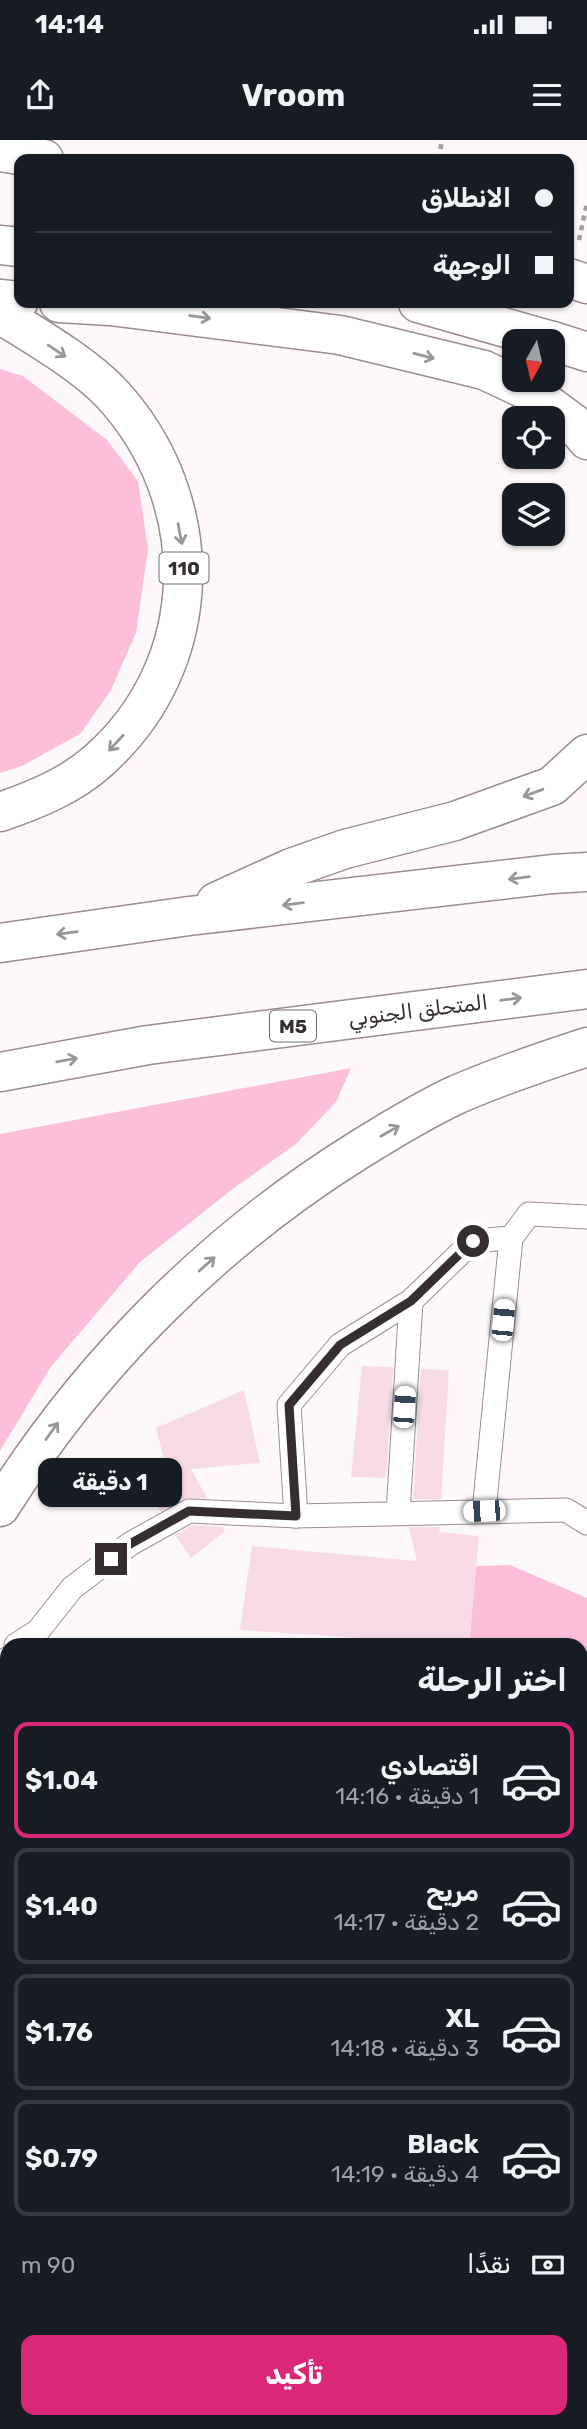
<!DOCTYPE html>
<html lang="ar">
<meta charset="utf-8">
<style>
body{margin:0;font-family:Rubik,"Noto Naskh Arabic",sans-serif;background:#242831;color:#f1f3f6;direction:rtl;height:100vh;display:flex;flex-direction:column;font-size:26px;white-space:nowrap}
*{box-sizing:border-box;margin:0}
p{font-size:23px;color:#9ea1a6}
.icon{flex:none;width:38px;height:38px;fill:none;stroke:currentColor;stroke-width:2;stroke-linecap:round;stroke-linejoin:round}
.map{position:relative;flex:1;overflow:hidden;direction:ltr}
.drawer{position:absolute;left:0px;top:1498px;width:588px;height:791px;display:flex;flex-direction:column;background:#171b24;border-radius:21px 21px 0 0;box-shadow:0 2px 5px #0004;direction:rtl}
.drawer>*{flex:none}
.guide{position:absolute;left:14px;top:14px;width:560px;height:154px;border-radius:14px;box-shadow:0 2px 5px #0004;direction:rtl;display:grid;align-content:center;height:154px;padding:0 21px;background:#171b24}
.needle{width:46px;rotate:188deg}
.tools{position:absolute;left:502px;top:189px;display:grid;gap:14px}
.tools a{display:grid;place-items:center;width:63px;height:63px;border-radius:14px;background:#171b24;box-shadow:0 2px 5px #0004;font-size:35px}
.end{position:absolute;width:32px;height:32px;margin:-16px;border:9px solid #352d30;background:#fff;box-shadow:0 0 0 4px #fff}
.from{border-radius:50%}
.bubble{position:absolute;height:49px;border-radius:14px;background:#171b24;box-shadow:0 2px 5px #0004;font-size:23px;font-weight:700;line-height:49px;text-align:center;direction:rtl}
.car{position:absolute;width:21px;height:42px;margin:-21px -10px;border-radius:9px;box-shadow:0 0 5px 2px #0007;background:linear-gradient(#fff 24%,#345 0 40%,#fff 0 76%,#345 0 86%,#fff 0)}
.guide b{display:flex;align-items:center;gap:24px;height:66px;font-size:26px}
.guide b+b{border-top:2px solid #363941}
.guide i{width:18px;height:18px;background:#f1f3f6}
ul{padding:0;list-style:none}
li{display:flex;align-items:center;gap:21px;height:116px;margin:0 14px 10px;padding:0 7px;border:4px solid #363941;border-radius:14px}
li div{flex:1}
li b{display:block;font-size:26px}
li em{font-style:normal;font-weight:700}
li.current{border-color:#db2777}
li>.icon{width:63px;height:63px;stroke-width:1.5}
h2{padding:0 21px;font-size:32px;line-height:84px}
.pay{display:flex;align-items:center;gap:18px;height:77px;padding:0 21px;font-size:26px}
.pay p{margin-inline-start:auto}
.primary-button{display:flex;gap:14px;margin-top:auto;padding:14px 21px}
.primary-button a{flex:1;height:80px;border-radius:14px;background:#db2777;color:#fff;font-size:28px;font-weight:700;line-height:80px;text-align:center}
.status{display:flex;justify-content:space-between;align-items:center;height:49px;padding:0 35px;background:#171b24;direction:ltr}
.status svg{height:19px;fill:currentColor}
header{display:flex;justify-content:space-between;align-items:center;height:91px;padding:0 21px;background:#171b24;font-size:32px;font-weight:700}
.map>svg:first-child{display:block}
.green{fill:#fcbfda}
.building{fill:#f8dbe7}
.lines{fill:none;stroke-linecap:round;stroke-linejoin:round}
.service-casing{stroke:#9d8b92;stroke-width:25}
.primary-casing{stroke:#9d8b92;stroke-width:41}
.motorway-casing{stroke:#9d8b92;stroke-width:41}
.path{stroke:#a29c9e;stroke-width:4.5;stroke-dasharray:5 5;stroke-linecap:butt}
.service{stroke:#fff;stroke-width:23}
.primary{stroke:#fff;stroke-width:38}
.motorway{stroke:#fff;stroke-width:38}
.oneway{stroke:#9a9698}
.route{stroke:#352d30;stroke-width:9}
.labels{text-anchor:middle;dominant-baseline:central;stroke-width:7;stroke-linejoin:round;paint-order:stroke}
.shield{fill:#fff;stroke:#726c6e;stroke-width:2}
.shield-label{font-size:19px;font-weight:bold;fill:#352d30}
.street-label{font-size:21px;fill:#352d30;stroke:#fff}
</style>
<div class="status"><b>14:14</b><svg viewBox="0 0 49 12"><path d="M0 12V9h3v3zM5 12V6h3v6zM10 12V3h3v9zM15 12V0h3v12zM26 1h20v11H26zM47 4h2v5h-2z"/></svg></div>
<header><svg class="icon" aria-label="menu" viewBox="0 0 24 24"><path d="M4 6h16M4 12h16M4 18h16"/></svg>Vroom<svg class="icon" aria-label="share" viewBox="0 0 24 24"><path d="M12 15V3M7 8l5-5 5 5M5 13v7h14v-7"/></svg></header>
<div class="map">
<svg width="587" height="2289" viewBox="0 0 587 2289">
<rect width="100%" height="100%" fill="#fdf9fa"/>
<!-- green -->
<g class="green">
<path d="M0 229 23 236 107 300 138 341 148 409 136 493 110 552 80 594 22 626 0 633Z"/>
<path d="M351 928 336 962 296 1004 234 1048 140 1122 50 1228 0 1311V994Z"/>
<path d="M510 1425 587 1458V1514L581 1513V1505H469L476 1426Z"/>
</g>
<!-- building -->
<g class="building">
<path d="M362 1226 393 1227 386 1338 351 1337Z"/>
<path d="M421 1229 449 1230 441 1359H413Z"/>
<path d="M244 1250 260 1323 191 1329 207 1358 183 1359 160 1371 143 1346 172 1330 167 1331 156 1288Z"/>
<path d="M192 1385 223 1387 225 1391 191 1418 175 1395Z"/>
<path d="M409 1387H440L439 1392 479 1396 469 1505 240 1490 252 1406 417 1421Z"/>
</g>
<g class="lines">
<defs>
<g id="service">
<path d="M484 1371 511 1098 529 1074 587 1077"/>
<path d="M398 1373 411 1161 473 1101 511 1098"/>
<path d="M296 1376 289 1265 340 1205 411 1161"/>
<path d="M16 1505 38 1491 72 1448 130 1404 189 1371 296 1376 566 1370 587 1383"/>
<path d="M0 1530 7 1519"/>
<path d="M0 1566 6 1571 0 1584"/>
</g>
<path id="primary" d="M0 174C35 196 84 224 112 254 210 361 208 524 98 621 70 646 35 660 0 672"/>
<g id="motorway">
<path d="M0 12 44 19"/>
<path d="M0 105 19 107"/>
<path d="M569 138 587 144"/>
<path d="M0 159 19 161"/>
<path d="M59 163 110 166 340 195 484 230 531 252 573 283 587 300"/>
<path d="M418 163 552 201"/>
<path d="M553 201 587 212"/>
<path d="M216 762 291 728 345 709 455 681 552 646 587 614"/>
<path d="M0 803 189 776 552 734 587 732"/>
<path d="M0 932 148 905 587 849"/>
<path d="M0 1367C90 1224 213 1101 357 1011 389 991 423 970 458 954 500 936 544 921 587 907"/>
</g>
</defs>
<!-- service casing -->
<use href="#service" class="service-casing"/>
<!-- primary casing -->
<use href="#primary" class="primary-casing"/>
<!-- motorway casing -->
<use href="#motorway" class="motorway-casing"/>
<!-- path -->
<g class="path">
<path d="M439 19 442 0"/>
<path d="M579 100 587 63"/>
</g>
<!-- service -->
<use href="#service" class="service"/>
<!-- primary -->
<use href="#primary" class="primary"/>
<!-- motorway -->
<use href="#motorway" class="motorway"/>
</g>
<!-- one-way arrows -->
<defs><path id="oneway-shaft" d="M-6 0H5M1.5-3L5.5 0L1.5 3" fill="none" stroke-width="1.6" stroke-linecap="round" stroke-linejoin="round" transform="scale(1.75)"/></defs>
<g class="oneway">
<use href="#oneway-shaft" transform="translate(200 177) rotate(7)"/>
<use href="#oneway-shaft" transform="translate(57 211) rotate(34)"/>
<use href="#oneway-shaft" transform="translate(424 216) rotate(14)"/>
<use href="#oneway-shaft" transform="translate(180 394) rotate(79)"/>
<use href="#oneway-shaft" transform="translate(116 603) rotate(133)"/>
<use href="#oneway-shaft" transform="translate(533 653) rotate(160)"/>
<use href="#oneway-shaft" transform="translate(519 738) rotate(173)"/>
<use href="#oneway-shaft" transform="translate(293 764) rotate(173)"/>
<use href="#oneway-shaft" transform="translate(67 793) rotate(172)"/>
<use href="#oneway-shaft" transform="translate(511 859) rotate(-7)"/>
<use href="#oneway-shaft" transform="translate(67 920) rotate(-10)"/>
<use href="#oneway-shaft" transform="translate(390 991) rotate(-30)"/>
<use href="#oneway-shaft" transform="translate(207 1124) rotate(-42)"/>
<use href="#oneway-shaft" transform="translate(52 1291) rotate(-54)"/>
</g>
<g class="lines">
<!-- route -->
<path class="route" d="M111 1419 130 1404 189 1371 296 1376 289 1265 340 1205 411 1161 473 1101"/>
</g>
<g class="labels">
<!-- shield labels -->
<g class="shield">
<rect x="159.5" y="412.5" width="49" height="31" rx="5"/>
<rect x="270" y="870.5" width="46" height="31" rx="5"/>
</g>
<g class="shield-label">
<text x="184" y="428">110</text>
<text x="293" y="886">M5</text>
</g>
<!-- street labels -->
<g class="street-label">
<text transform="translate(418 870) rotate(-7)">المتحلق الجنوبي</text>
</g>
</g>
</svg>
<div class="tools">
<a><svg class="needle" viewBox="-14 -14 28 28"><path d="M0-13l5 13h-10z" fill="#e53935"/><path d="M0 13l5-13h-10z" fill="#9ea1a6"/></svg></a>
<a><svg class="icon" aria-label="locate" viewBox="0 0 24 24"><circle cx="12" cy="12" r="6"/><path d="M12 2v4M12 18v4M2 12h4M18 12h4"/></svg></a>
<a><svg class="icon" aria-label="layers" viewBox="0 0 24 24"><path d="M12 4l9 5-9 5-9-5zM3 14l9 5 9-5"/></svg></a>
</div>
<i class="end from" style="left:473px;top:1101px"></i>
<i class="end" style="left:111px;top:1419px"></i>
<div class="bubble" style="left:38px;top:1318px;width:144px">1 دقيقة</div>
<i class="car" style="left:503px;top:1180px;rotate:5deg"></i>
<i class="car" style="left:404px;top:1267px;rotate:4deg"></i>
<i class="car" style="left:484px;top:1371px;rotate:268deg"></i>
<div class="guide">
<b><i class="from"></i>الانطلاق</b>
<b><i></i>الوجهة</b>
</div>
<section class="drawer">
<h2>اختر الرحلة</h2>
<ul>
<li class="current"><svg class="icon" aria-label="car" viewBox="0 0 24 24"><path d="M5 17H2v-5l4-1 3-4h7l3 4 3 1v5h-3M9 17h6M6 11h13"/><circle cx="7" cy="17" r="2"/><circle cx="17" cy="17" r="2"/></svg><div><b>اقتصادي</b><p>1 دقيقة · 14:16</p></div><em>$1.04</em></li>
<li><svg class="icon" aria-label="car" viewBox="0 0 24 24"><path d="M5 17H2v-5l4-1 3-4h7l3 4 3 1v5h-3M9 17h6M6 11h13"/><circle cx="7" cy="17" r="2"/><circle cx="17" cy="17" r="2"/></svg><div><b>مريح</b><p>2 دقيقة · 14:17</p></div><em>$1.40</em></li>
<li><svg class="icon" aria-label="car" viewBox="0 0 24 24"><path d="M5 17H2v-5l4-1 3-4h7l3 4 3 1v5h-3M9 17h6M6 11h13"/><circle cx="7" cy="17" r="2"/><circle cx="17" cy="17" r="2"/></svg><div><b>XL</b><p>3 دقيقة · 14:18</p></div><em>$1.76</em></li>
<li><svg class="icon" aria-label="car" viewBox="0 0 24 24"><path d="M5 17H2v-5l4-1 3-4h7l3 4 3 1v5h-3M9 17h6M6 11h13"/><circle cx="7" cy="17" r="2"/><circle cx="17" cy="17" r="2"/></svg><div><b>Black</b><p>4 دقيقة · 14:19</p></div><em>$0.79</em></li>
</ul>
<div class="pay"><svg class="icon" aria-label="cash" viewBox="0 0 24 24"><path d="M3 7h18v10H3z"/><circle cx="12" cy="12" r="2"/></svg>نقدًا<p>90 m</p></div>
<div class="primary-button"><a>تأكيد</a></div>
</section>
</div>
